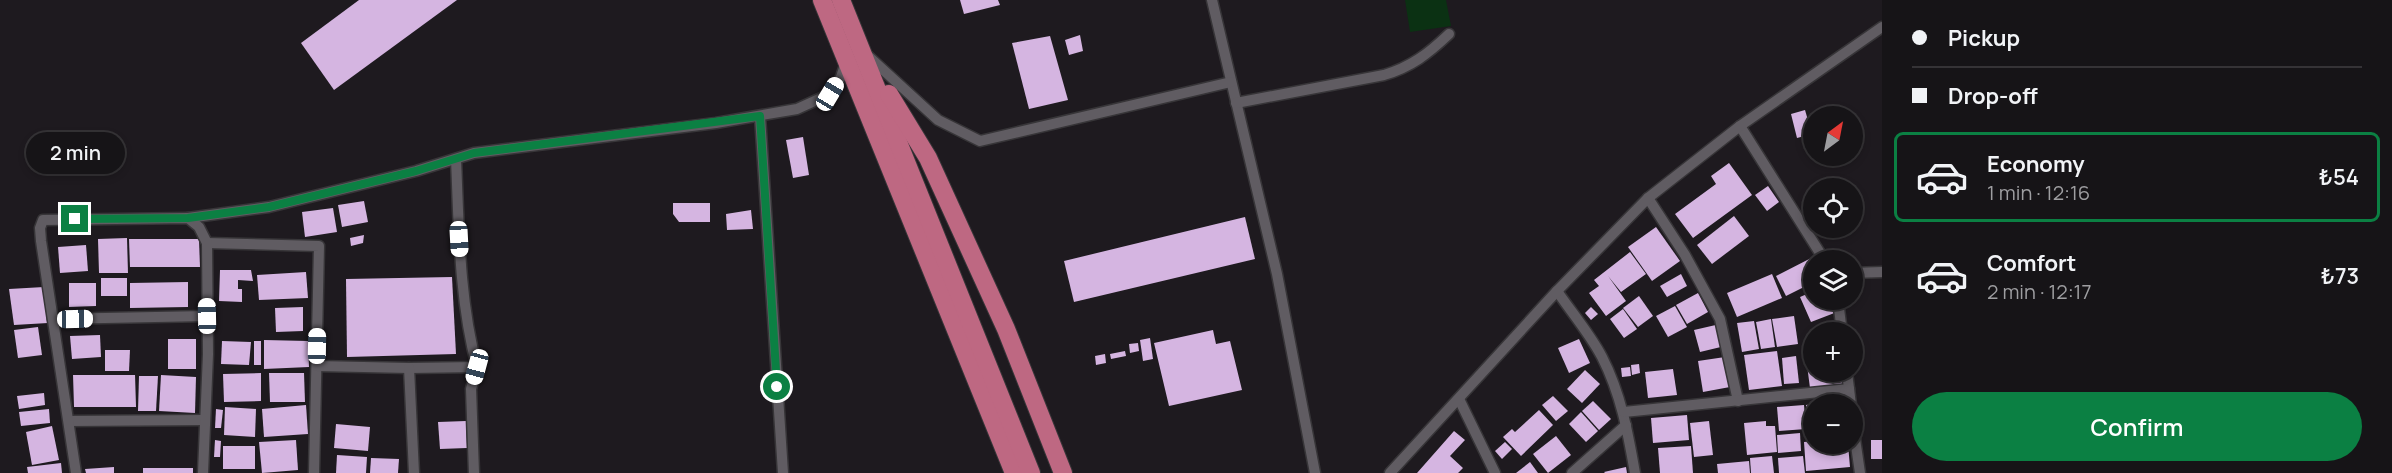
<!DOCTYPE html>
<meta charset="utf-8">
<style>
body{margin:0;font-family:Manrope,sans-serif;background:#232124;color:#f1f3f6;height:100vh;display:flex;flex-direction:column;font-size:22px;white-space:nowrap}
*{box-sizing:border-box;margin:0}
p{font-size:20px;color:#9e9ea1}
.icon{flex:none;width:33px;height:33px;fill:none;stroke:currentColor;stroke-width:2;stroke-linecap:round;stroke-linejoin:round}
.map{position:relative;flex:1;overflow:hidden}
.details{display:flex;flex-direction:column;background:#161417;width:510px}
.details>*{flex:none}
.guide{display:grid;align-content:center;height:132px;padding:0 30px;background:#161417}
.needle{width:39px;rotate:32deg}
.buttons{position:absolute;left:1803px;top:106px;display:grid;gap:12px}
.buttons a{display:grid;place-items:center;width:60px;height:60px;border-radius:50%;background:#161417;box-shadow:0 3px 9px #0003,0 0 0 2px #353336;font-size:30px}
.end{position:absolute;width:27px;height:27px;margin:-14px;border:8px solid #0b8043;background:#fff;box-shadow:0 0 0 3px #fff}
.from{border-radius:50%}
.bubble{position:absolute;height:42px;border-radius:21px;background:#161417;box-shadow:0 3px 9px #0003,0 0 0 2px #353336;font-size:20px;font-weight:600;line-height:42px;text-align:center}
.car{position:absolute;width:18px;height:36px;margin:-18px -9px;border-radius:8px;box-shadow:0 0 4px 2px #0007;background:linear-gradient(#fff 24%,#345 0 40%,#fff 0 76%,#345 0 86%,#fff 0)}
.guide b{display:flex;align-items:center;gap:21px;height:57px;font-size:22px}
.guide b+b{border-top:2px solid #353336}
.guide i{width:15px;height:15px;background:#f1f3f6}
ul{padding:0;list-style:none}
li{display:flex;align-items:center;gap:18px;height:90px;margin:0 12px 9px;padding:0 18px;border:3px solid transparent;border-radius:9px}
li div{flex:1}
li b{display:block;font-size:22px}
li em{font-style:normal;font-weight:600}
li.current{border-color:#0b8043}
li>.icon{width:54px;height:54px;stroke-width:1.5}
.cta{display:flex;gap:12px;margin-top:auto;padding:12px 30px}
.cta a{flex:1;height:69px;border-radius:36px;background:#0b8043;color:#fff;font-size:24px;font-weight:600;line-height:69px;text-align:center}
main{display:flex;flex:1;min-height:0}
.map>svg:first-child{display:block}
.green{fill:#0b3113}
.building{fill:#d5b5e1}
.lines{fill:none;stroke-linecap:round;stroke-linejoin:round}
.minor-casing{stroke:#373538;stroke-width:13}
.trunk-casing{stroke:#373538;stroke-width:20}
.minor{stroke:#605c62;stroke-width:10}
.trunk{stroke:#be6882;stroke-width:18}
.route{stroke:#0b8043;stroke-width:8}
</style>
<main>
<div class="map">
<svg width="1882" height="473" viewBox="0 0 1882 473">
<rect width="100%" height="100%" fill="#1e1a1f"/>
<!-- green -->
<path class="green" d="M1405 0H1446L1451 26 1410 32Z"/>
<!-- building -->
<g class="building">
<path d="M359 0H457L334 90 301 43Z"/>
<path d="M960 0H998L1000 5 964 14Z"/>
<path d="M1080 35 1083 51 1069 55 1065 40Z"/>
<path d="M1050 36 1068 100 1029 109 1012 43Z"/>
<path d="M1805 110 1812 134 1797 138 1791 114Z"/>
<path d="M803 137 809 175 793 178 786 140Z"/>
<path d="M1729 163 1752 195 1693 238 1675 214 1716 184 1711 176Z"/>
<path d="M1768 186 1779 202 1767 211 1755 195Z"/>
<path d="M364 201 368 222 342 227 338 205Z"/>
<path d="M673 203H710V222H679L673 214Z"/>
<path d="M333 208 337 232 305 237 302 212Z"/>
<path d="M751 210 753 229 727 230 726 214Z"/>
<path d="M1734 216 1749 236 1712 264 1697 245Z"/>
<path d="M1245 217 1255 259 1074 302 1064 261Z"/>
<path d="M1656 227 1680 261 1652 281 1628 247Z"/>
<path d="M364 235 363 243 351 246 350 238Z"/>
<path d="M127 238 128 273H99L98 239Z"/>
<path d="M129 239H199L200 267H130Z"/>
<path d="M86 245 88 271 60 273 58 247Z"/>
<path d="M1630 252 1646 274 1621 292 1608 276 1626 301 1606 316 1589 293 1599 286 1594 280Z"/>
<path d="M1817 255 1820 261H1814V282L1786 296 1776 276Z"/>
<path d="M220 270H251L253 281 238 280V289H242V302L219 301Z"/>
<path d="M306 272 308 298 259 300 257 275Z"/>
<path d="M1681 274 1687 286 1667 297 1660 286Z"/>
<path d="M1772 274 1782 298 1737 317 1727 293Z"/>
<path d="M452 277 456 354 347 357 346 279Z"/>
<rect x="101" y="278" width="26" height="18"/>
<path d="M188 282V307L130 308V283Z"/>
<path d="M69 283H96V306L69 307Z"/>
<path d="M44 287 48 323 14 325 9 289Z"/>
<path d="M1814 291V300H1832L1837 312 1811 322 1800 297Z"/>
<path d="M1698 293 1708 312 1687 324 1676 305Z"/>
<path d="M1639 296 1653 316 1638 327 1623 308Z"/>
<path d="M1675 306 1687 327 1668 337 1656 316Z"/>
<path d="M303 307V331L276 332 275 308Z"/>
<path d="M1591 307 1598 314 1591 320 1585 313Z"/>
<path d="M1623 309 1637 329 1624 338 1610 319Z"/>
<path d="M1794 316 1798 344 1777 347 1772 319Z"/>
<path d="M1771 319 1775 347 1761 349 1756 322Z"/>
<path d="M1754 321 1759 349 1742 352 1737 323Z"/>
<path d="M1720 324 1725 346 1700 352 1694 330Z"/>
<path d="M38 327 42 355 18 358 14 330Z"/>
<path d="M1213 330 1216 344 1230 341 1242 390 1169 406 1154 343Z"/>
<path d="M100 335 101 357 72 359 70 336Z"/>
<path d="M1150 338 1153 359 1143 361 1140 340Z"/>
<rect x="168" y="339" width="28" height="30"/>
<path d="M1579 339 1590 363 1569 373 1558 348Z"/>
<path d="M264 340 308 341 309 367 264 369Z"/>
<path d="M222 341 251 342 249 365 221 364Z"/>
<rect x="254" y="341" width="7" height="24"/>
<path d="M1138 343 1139 351 1130 353 1129 344Z"/>
<path d="M1814 349V372H1841L1843 384 1810 388 1805 350Z"/>
<path d="M105 350H130L129 371H105Z"/>
<path d="M1125 351 1126 356 1111 359 1110 354Z"/>
<path d="M1777 351 1782 386 1749 390 1744 355Z"/>
<path d="M1105 354 1106 363 1096 365 1095 356Z"/>
<path d="M1796 356 1799 383 1784 384 1782 358Z"/>
<path d="M1725 357 1730 387 1703 392 1698 361Z"/>
<path d="M1639 364 1640 373 1632 375 1631 365Z"/>
<path d="M1630 367 1631 376 1622 377 1621 368Z"/>
<path d="M1673 369 1677 395 1648 398 1645 372Z"/>
<path d="M1585 370 1600 384 1582 403 1567 389Z"/>
<path d="M261 373V401L224 402 223 374Z"/>
<path d="M269 373H304L305 402H270Z"/>
<path d="M73 375H135L136 407H74Z"/>
<path d="M161 375 196 377 195 413 159 411Z"/>
<path d="M139 376H158L156 411H138Z"/>
<path d="M44 393 45 405 19 409 17 396Z"/>
<path d="M1553 396 1568 411 1556 421 1542 405Z"/>
<path d="M1593 401 1611 419 1599 430 1582 411Z"/>
<path d="M1814 404V428L1808 429 1806 405Z"/>
<path d="M306 405 308 434 264 437 262 409Z"/>
<path d="M1804 405 1806 429 1779 431 1777 407Z"/>
<path d="M225 407 256 409 255 437 224 435Z"/>
<path d="M49 409 50 423 21 426 19 412Z"/>
<path d="M216 409 223 410 221 428H215Z"/>
<path d="M1539 410 1553 425 1521 456 1503 437 1512 429 1515 432Z"/>
<path d="M1581 412 1598 431 1586 442 1569 424Z"/>
<path d="M1687 415 1689 440 1653 443 1651 418Z"/>
<path d="M466 421 467 448 440 449 438 422Z"/>
<path d="M1709 421 1713 455 1694 457 1690 423Z"/>
<path d="M1766 421V426H1775L1777 452 1747 455 1744 423Z"/>
<path d="M336 424 370 427 368 451 334 448Z"/>
<path d="M52 426 59 460 32 465 26 432Z"/>
<path d="M1454 431 1465 440 1450 456 1463 468 1458 473H1417Z"/>
<path d="M1800 433 1801 451 1778 453 1777 435Z"/>
<path d="M1556 436 1571 455 1548 473 1533 454Z"/>
<path d="M215 440 221 441 220 457H214Z"/>
<path d="M296 440 298 470 262 473 259 442Z"/>
<rect x="1871" y="440" width="11" height="19"/>
<path d="M1814 441V444H1848L1850 467 1806 471 1804 442Z"/>
<path d="M1505 442 1512 449 1502 459 1495 451Z"/>
<rect x="223" y="446" width="32" height="23"/>
<path d="M1691 446 1693 473H1660L1658 448Z"/>
<path d="M337 455 367 457 366 473H336Z"/>
<path d="M1772 456 1774 473H1751L1750 458Z"/>
<path d="M1803 456 1805 473H1779L1778 458Z"/>
<path d="M371 458 399 459 398 473H370Z"/>
<path d="M1749 461 1750 473H1718L1717 464Z"/>
<path d="M1530 462 1538 473H1516Z"/>
<path d="M61 463 62 473H28L27 467Z"/>
<path d="M114 467V473H86L85 469Z"/>
<path d="M1626 467 1627 473H1605L1604 472Z"/>
<rect x="143" y="468" width="50" height="5"/>
</g>
<g class="lines">
<defs>
<g id="minor">
<path d="M1212 0 1277 274 1315 473"/>
<path d="M867 55 938 120 980 141 1231 82"/>
<path d="M1236 103 1384 75C1411 67 1428 54 1449 34"/>
<path d="M760 116 783 473"/>
<path d="M1740 126 1825 261"/>
<path d="M456 159C459 228 459 300 477 367"/>
<path d="M1648 198 1685 255 1720 319 1738 401"/>
<path d="M188 218 269 207 416 171 474 153 716 123 797 109 830 94 841 77 846 62"/>
<path d="M207 243 319 246 314 473"/>
<path d="M1852 273 1882 272"/>
<path d="M1557 291C1572 313 1590 334 1602 357 1621 394 1628 433 1635 473"/>
<path d="M1838 300 1842 333"/>
<path d="M53 319 207 316"/>
<path d="M317 366 409 368 477 367 471 389 474 473"/>
<path d="M409 368 414 473"/>
<path d="M1847 372 1851 405"/>
<path d="M1459 399 1495 473"/>
<path d="M1624 412 1849 389"/>
<path d="M1852 418 1860 473"/>
<path d="M69 421 204 420"/>
<path d="M76 473 41 241 40 228 43 220 188 218 199 227 207 243 208 354 203 473"/>
<path d="M1390 473 1557 291 1648 198 1740 126 1882 27"/>
<path d="M1572 473 1626 425"/>
</g>
<g id="trunk">
<path d="M822 0 1014 473"/>
<path d="M841 0 1031 473"/>
<path d="M889 94 928 158 1006 329 1063 473"/>
</g>
</defs>
<!-- minor casing -->
<use href="#minor" class="minor-casing"/>
<!-- trunk casing -->
<use href="#trunk" class="trunk-casing"/>
<!-- minor -->
<use href="#minor" class="minor"/>
<!-- trunk -->
<use href="#trunk" class="trunk"/>
</g>
<g class="lines">
<!-- route -->
<path class="route" d="M75 219 188 218 269 207 416 171 474 153 760 116 777 387"/>
</g>
</svg>
<div class="buttons">
<a><svg class="needle" viewBox="-14 -14 28 28"><path d="M0-13l5 13h-10z" fill="#e53935"/><path d="M0 13l5-13h-10z" fill="#9e9ea1"/></svg></a>
<a><svg class="icon" aria-label="locate" viewBox="0 0 24 24"><circle cx="12" cy="12" r="6"/><path d="M12 2v4M12 18v4M2 12h4M18 12h4"/></svg></a>
<a><svg class="icon" aria-label="layers" viewBox="0 0 24 24"><path d="M12 4l9 5-9 5-9-5zM3 14l9 5 9-5"/></svg></a>
<a>+</a>
<a>−</a>
</div>
<i class="end from" style="left:777px;top:387px"></i>
<i class="end" style="left:75px;top:219px"></i>
<div class="bubble" style="left:26px;top:132px;width:99px">2 min</div>
<i class="car" style="left:830px;top:94px;rotate:31deg"></i>
<i class="car" style="left:459px;top:239px;rotate:177deg"></i>
<i class="car" style="left:207px;top:316px;rotate:359deg"></i>
<i class="car" style="left:75px;top:319px;rotate:89deg"></i>
<i class="car" style="left:317px;top:346px;rotate:1deg"></i>
<i class="car" style="left:477px;top:367px;rotate:195deg"></i>
</div>
<section class="details">
<div class="guide">
<b><i class="from"></i>Pickup</b>
<b><i></i>Drop-off</b>
</div>
<ul>
<li class="current"><svg class="icon" aria-label="car" viewBox="0 0 24 24"><path d="M5 17H2v-5l4-1 3-4h7l3 4 3 1v5h-3M9 17h6M6 11h13"/><circle cx="7" cy="17" r="2"/><circle cx="17" cy="17" r="2"/></svg><div><b>Economy</b><p>1 min · 12:16</p></div><em>₺54</em></li>
<li><svg class="icon" aria-label="car" viewBox="0 0 24 24"><path d="M5 17H2v-5l4-1 3-4h7l3 4 3 1v5h-3M9 17h6M6 11h13"/><circle cx="7" cy="17" r="2"/><circle cx="17" cy="17" r="2"/></svg><div><b>Comfort</b><p>2 min · 12:17</p></div><em>₺73</em></li>
</ul>
<div class="cta"><a>Confirm</a></div>
</section>
</main>
